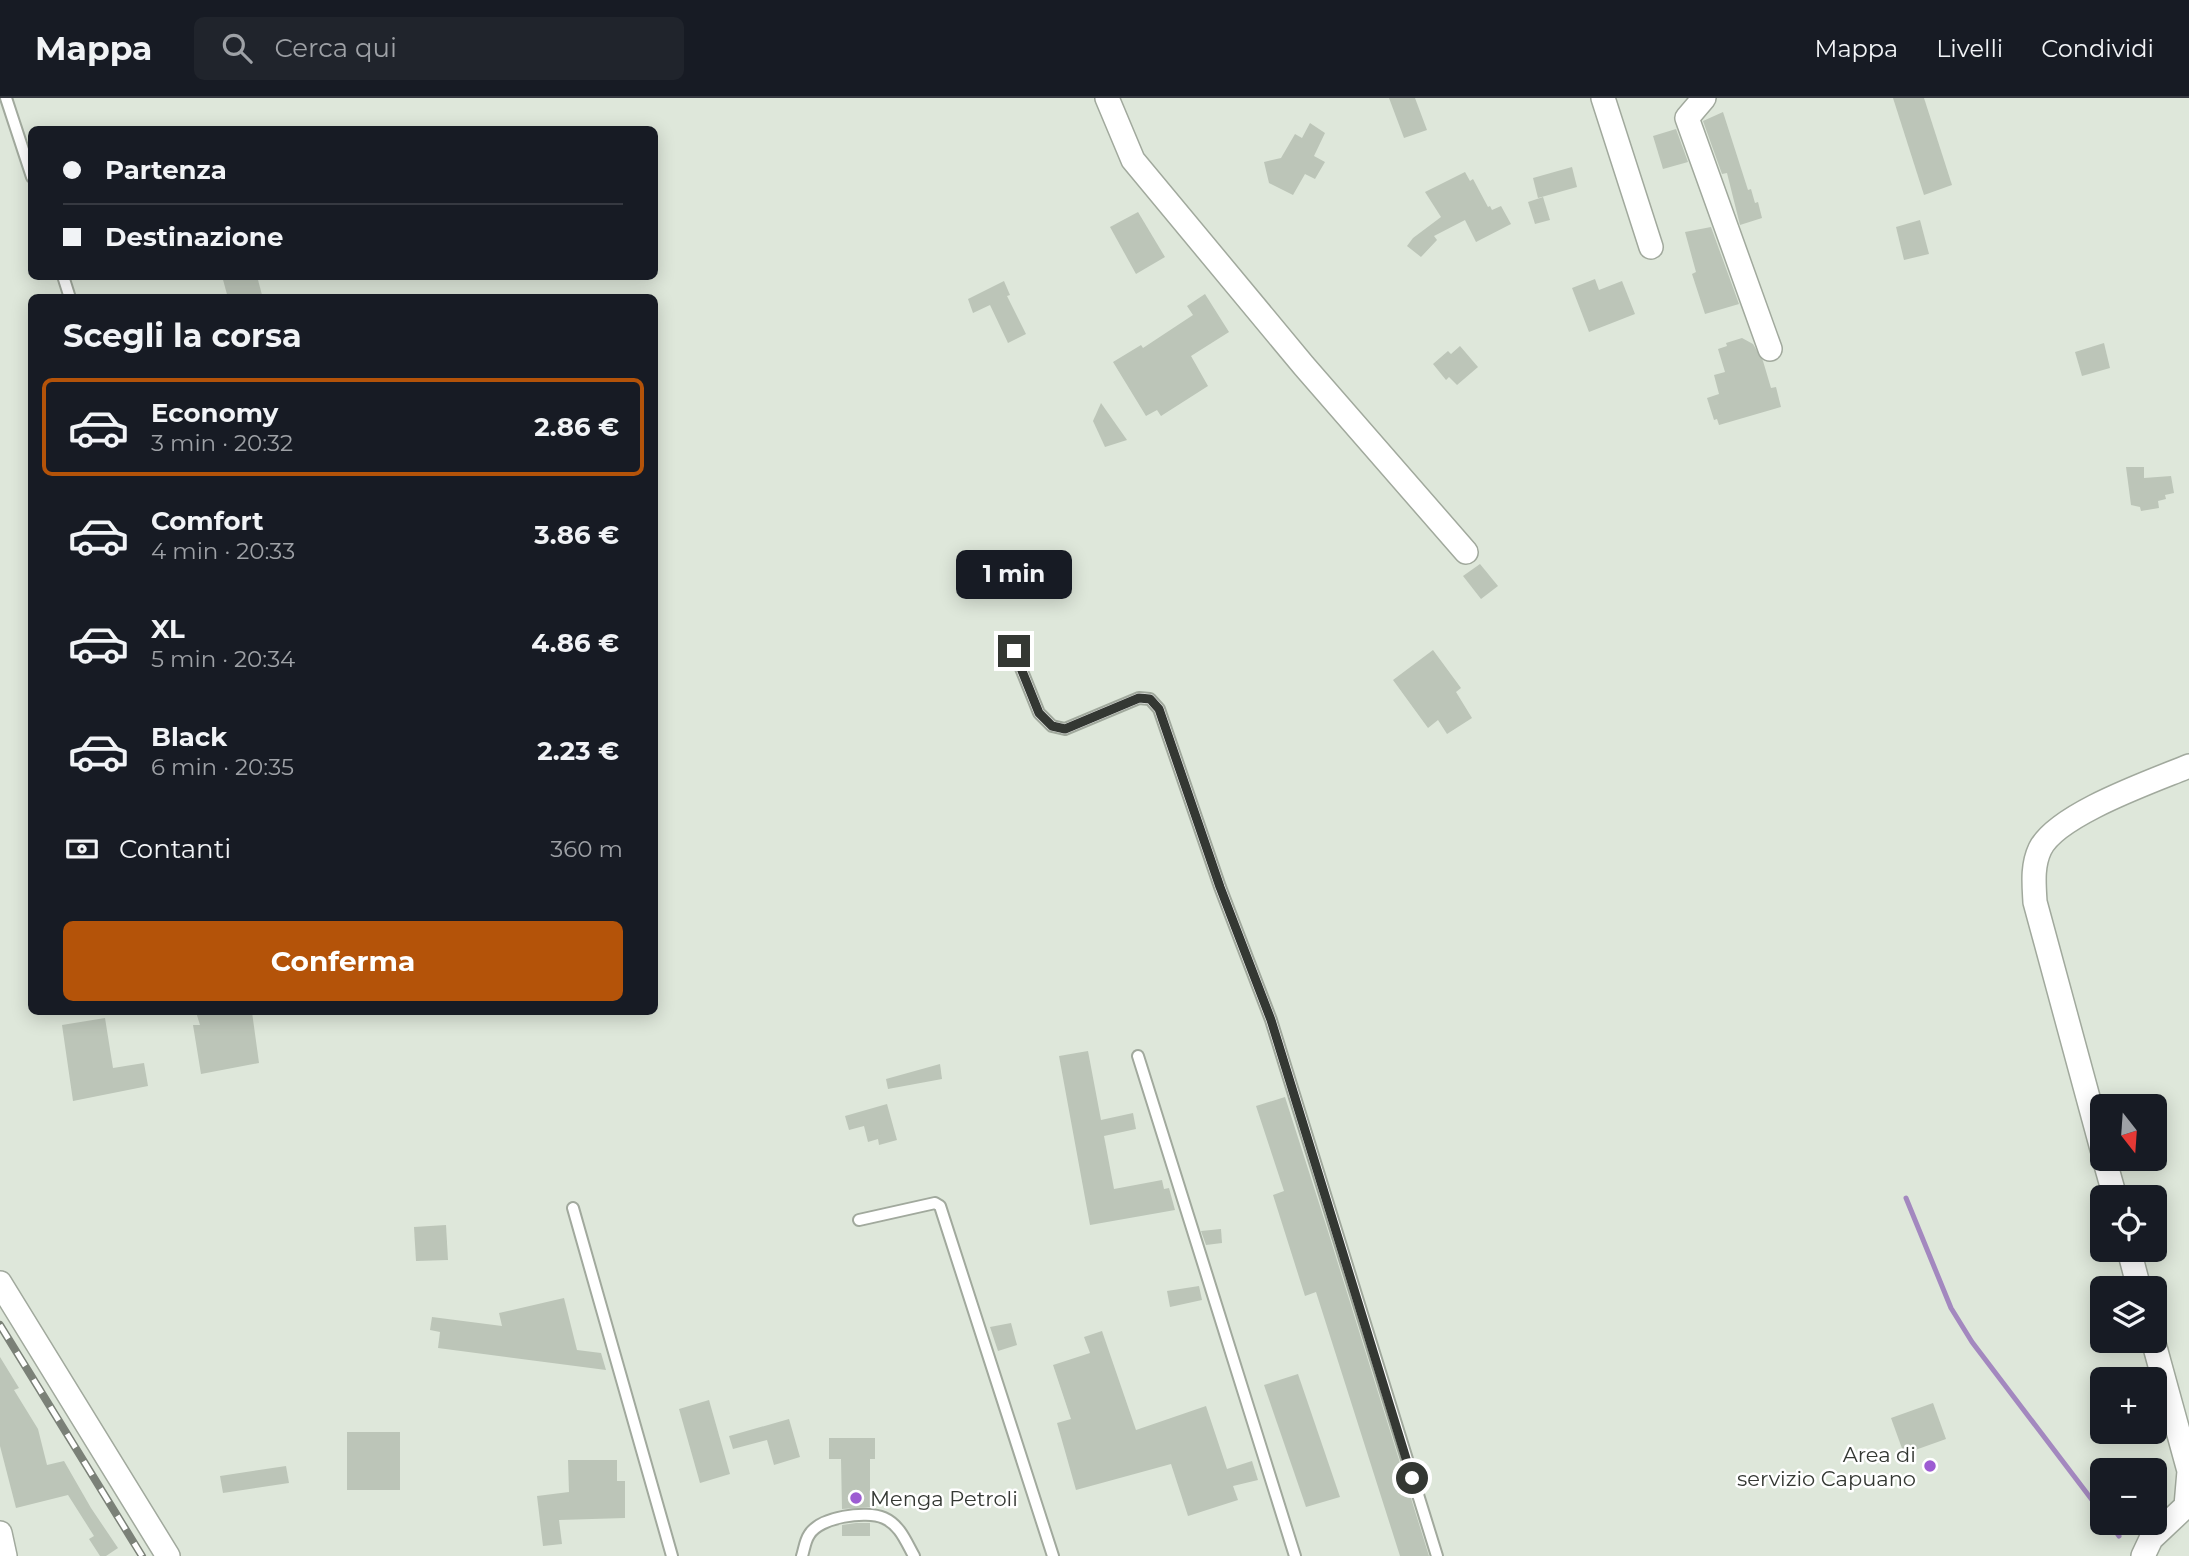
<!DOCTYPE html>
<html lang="it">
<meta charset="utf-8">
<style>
body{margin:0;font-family:Montserrat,sans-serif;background:#20242c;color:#f1f3f6;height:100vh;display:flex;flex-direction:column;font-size:26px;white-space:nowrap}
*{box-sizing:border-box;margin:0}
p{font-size:23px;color:#9ea1a6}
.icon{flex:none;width:38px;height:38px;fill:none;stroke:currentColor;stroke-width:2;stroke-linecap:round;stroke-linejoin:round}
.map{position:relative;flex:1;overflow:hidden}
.details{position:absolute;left:28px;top:196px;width:630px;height:721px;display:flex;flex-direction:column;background:#171b24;border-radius:10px;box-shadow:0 4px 18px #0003}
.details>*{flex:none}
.top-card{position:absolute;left:28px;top:28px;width:630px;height:154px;border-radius:10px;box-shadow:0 4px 18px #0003;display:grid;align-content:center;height:154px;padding:0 35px;background:#171b24}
.needle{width:46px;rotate:163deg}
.controls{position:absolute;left:2090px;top:996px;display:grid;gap:14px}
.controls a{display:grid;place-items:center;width:77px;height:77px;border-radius:10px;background:#171b24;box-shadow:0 4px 18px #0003;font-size:35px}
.end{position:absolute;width:32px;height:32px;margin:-16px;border:9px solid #343833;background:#fff;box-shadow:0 0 0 4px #fff}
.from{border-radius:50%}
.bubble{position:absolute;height:49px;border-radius:10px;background:#171b24;box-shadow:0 4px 18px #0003;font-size:23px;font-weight:700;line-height:49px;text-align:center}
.top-card b{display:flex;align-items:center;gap:24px;height:66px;font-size:26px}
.top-card b+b{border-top:2px solid #363941}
.top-card i{width:18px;height:18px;background:#f1f3f6}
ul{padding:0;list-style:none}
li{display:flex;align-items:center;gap:21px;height:98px;margin:0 14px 10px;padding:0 21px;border:4px solid transparent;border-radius:10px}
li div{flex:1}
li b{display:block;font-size:26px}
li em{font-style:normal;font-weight:700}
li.selected{border-color:#b45309}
li>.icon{width:63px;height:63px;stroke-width:1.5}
h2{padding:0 35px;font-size:32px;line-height:84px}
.pay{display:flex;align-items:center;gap:18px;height:77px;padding:0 35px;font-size:26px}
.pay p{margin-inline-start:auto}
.primary-button{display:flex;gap:14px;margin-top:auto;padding:14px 35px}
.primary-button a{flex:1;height:80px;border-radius:10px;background:#b45309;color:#fff;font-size:28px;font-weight:700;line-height:80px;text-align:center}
header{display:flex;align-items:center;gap:42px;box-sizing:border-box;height:98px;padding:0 35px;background:#171b24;border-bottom:2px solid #363941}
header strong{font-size:33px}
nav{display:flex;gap:38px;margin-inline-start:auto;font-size:24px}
.search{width:490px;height:63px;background:#20242c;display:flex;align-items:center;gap:18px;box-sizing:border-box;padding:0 24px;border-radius:10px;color:#9ea1a6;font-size:26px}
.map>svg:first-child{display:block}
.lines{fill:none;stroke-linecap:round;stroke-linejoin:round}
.stream{stroke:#a388bf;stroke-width:5}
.building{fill:#bcc5b8}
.service-casing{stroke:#a1a99d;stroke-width:14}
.minor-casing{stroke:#a1a99d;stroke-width:26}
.service{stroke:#fff;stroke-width:10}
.minor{stroke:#fff;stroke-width:23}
.rail-casing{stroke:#7b8178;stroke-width:8}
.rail{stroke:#fff;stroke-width:5;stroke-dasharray:16;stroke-linecap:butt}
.route{stroke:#343833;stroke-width:9}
.poi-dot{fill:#9d5cd2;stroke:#fff;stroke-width:2.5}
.labels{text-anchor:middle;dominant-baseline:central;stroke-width:5;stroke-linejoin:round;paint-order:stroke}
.poi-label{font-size:21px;fill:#343833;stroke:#fff;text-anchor:end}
</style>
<header>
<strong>Mappa</strong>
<div class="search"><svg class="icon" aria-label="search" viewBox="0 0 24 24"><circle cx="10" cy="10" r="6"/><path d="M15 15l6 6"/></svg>Cerca qui</div>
<nav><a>Mappa</a><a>Livelli</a><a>Condividi</a></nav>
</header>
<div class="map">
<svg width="2189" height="1458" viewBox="0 0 2189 1458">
<rect width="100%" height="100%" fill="#dee7da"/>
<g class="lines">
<!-- stream -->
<g class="stream">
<path d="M1906 1100 1951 1210 1972 1244 2102 1415"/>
<path d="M2109 1424 2119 1438"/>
</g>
</g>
<!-- building -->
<g class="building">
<path d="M1389 0H1415L1427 32 1404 40Z"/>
<path d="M1893 0H1924L1952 87 1924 97Z"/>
<path d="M1723 14 1748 92 1751 91 1755 105 1758 104 1762 120 1740 127 1727 75 1722 76 1703 23Z"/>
<path d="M1310 25 1325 35 1314 58 1325 64 1315 81 1305 76 1293 97 1269 85 1264 64 1281 60 1295 36 1302 40Z"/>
<path d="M1676 31 1688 64 1663 71 1653 38Z"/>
<path d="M1572 69 1577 89 1538 100 1533 80Z"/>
<path d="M1465 74 1470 83 1473 81 1488 109 1490 108 1492 112 1501 108 1511 126 1476 144 1465 122 1434 138 1437 142 1421 159 1407 148 1413 140 1441 119 1425 94Z"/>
<path d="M1543 99 1550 122 1535 126 1528 104Z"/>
<path d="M1138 114 1165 159 1136 176 1110 129Z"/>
<path d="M1920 122 1929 156 1904 162 1896 129Z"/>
<path d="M1711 129 1739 206 1705 216 1692 176 1696 174 1685 134Z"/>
<path d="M222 178H257L262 197 228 200Z"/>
<path d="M1595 181 1599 192 1622 183 1635 216 1589 234 1572 190Z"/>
<path d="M1004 183 1010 197 1007 198 1026 236 1008 245 990 207 973 215 968 201Z"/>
<path d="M1205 196 1229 234 1191 258 1208 288 1161 318 1157 312 1146 318 1113 264 1141 247 1143 250 1193 217 1187 208Z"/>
<path d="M1742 240 1753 246 1763 263 1771 290 1776 289 1781 309 1719 327 1717 321 1714 322 1707 300 1719 296 1714 277 1725 274 1718 251 1727 248 1726 245Z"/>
<path d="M2104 245 2110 270 2082 278 2075 254Z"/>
<path d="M1460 248 1478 269 1457 287 1449 279 1446 282 1433 266 1448 253 1451 256Z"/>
<path d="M1101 305 1127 342 1105 349 1093 323Z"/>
<path d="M2126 369H2144V380L2171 378 2174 395 2165 397 2166 401 2158 403 2159 410 2141 413 2140 409 2131 407Z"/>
<path d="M1480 466 1498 488 1481 501 1463 478Z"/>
<path d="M1433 552 1461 590 1456 594 1472 620 1447 636 1438 622 1428 630 1393 582Z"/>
<path d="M196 914H252L259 965 201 976 193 927H200Z"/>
<path d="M105 920 113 970 144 965 148 988 73 1003 62 927Z"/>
<path d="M1088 953 1101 1022 1133 1015 1136 1031 1104 1038 1114 1091 1162 1082 1164 1091 1169 1090 1175 1112 1090 1127 1059 958Z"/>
<path d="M940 966 942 981 888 991 886 981Z"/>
<path d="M1285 999 1327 1130 1429 1458H1400L1316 1194 1305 1198 1273 1097 1284 1093 1256 1008Z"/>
<path d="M887 1006 897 1042 879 1047 878 1041 868 1044 864 1028 849 1032 845 1018Z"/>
<path d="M446 1127 448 1162 416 1163 414 1129Z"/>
<path d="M1221 1131 1222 1145 1206 1147 1201 1133Z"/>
<path d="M1199 1188 1202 1202 1170 1209 1167 1193Z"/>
<path d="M564 1200 577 1252 601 1255 606 1272 438 1250 440 1234 430 1232 432 1219 502 1228 499 1215Z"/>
<path d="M1011 1225 1017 1247 998 1253 990 1229Z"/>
<path d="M1102 1233 1136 1332 1206 1308 1227 1371 1252 1363 1258 1382 1233 1388 1238 1402 1188 1418 1171 1366 1076 1392 1057 1325 1071 1321 1053 1267 1090 1255 1084 1239Z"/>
<path d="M0 1259 19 1290 14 1292 38 1331 47 1367 64 1363 91 1410 118 1450 106 1458H100L89 1441 94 1438 68 1397 16 1410 0 1348Z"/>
<path d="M1298 1276 1340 1399 1306 1409 1264 1287Z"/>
<path d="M709 1302 730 1376 700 1385 679 1311Z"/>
<path d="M1933 1305 1946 1341 1904 1356 1891 1320Z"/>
<path d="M789 1321 800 1359 774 1367 767 1342 733 1351 729 1338Z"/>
<rect x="347" y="1334" width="53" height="58"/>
<path d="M829 1340H875V1361H870V1409L842 1411 841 1361H829Z"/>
<path d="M568 1362H617V1383H625V1420L559 1422 562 1446 543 1448 537 1398 569 1394Z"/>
<path d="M286 1368 289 1385 223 1395 220 1378Z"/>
<path d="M856 1425H870V1438H842V1427Z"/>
</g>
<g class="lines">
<defs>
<g id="service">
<path d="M6 0 32 79"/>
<path d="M63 178 70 200"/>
<path d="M1014 553 1039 615 1052 628 1065 631 1139 600 1150 601 1159 611 1220 789 1271 922 1437 1458"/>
<path d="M1138 958 1295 1458"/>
<path d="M573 1110 672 1458"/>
<path d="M859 1122 935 1105 940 1108 1053 1458"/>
<path d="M802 1458C804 1452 805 1443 809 1437 819 1419 866 1412 884 1420 900 1427 906 1444 914 1458"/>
</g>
<g id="minor">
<path d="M1107 0 1133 62 1304 268 1466 454"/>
<path d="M1603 0 1651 149"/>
<path d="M1704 0 1687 20 1770 251"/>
<path d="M2102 1051 2035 804C2034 786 2032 768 2040 751 2057 716 2153 683 2189 668"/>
<path d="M2104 1060 2115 1099"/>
<path d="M2129 1152 2139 1190"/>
<path d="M0 1185 168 1458"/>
<path d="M0 1435 5 1458"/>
<path d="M2143 1458 2151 1441 2186 1408 2189 1373 2153 1242"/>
</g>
</defs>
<!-- service casing -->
<use href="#service" class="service-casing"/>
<!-- minor casing -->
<use href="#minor" class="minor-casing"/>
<!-- service -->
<use href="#service" class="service"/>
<!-- minor -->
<use href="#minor" class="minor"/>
<defs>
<path id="rail" d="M0 1227 142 1458"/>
</defs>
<!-- rail casing -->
<use href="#rail" class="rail-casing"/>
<!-- rail -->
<use href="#rail" class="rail"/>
</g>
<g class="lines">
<!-- route -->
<path class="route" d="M1014 553 1039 615 1052 628 1065 631 1139 600 1150 601 1159 611 1220 789 1271 922 1412 1380"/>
</g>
<!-- markers -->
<g class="poi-dot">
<circle cx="1930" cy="1368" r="7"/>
<circle cx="856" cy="1400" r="7"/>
</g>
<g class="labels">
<!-- poi labels -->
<g class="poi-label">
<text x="1916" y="1356">Area di<tspan x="1916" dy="24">servizio Capuano</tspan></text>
<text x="870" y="1400" text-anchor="start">Menga Petroli</text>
</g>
</g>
</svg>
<div class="controls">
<a><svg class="needle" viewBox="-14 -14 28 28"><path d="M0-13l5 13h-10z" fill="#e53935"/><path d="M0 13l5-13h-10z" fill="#9ea1a6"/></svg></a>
<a><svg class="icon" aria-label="locate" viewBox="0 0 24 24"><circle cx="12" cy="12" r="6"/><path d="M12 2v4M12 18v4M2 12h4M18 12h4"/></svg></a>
<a><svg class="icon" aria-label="layers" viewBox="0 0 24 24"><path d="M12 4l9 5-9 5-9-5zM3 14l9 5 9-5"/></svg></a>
<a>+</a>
<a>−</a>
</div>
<i class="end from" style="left:1412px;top:1380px"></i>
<i class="end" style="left:1014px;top:553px"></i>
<div class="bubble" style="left:956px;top:452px;width:116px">1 min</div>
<div class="top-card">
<b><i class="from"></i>Partenza</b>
<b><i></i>Destinazione</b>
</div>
<section class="details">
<h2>Scegli la corsa</h2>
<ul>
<li class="selected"><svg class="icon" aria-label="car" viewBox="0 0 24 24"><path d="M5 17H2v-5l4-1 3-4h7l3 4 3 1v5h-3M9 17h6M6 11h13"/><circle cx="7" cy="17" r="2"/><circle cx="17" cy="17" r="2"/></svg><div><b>Economy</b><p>3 min · 20:32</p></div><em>2.86 €</em></li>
<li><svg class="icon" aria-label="car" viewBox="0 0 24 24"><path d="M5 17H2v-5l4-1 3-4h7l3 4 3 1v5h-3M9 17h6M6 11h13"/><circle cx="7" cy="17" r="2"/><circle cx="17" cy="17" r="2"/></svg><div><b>Comfort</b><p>4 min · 20:33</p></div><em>3.86 €</em></li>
<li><svg class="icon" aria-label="car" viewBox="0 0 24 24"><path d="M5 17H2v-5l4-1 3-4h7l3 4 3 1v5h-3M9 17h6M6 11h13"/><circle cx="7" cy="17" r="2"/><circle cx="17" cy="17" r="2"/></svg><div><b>XL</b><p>5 min · 20:34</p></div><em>4.86 €</em></li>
<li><svg class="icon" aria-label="car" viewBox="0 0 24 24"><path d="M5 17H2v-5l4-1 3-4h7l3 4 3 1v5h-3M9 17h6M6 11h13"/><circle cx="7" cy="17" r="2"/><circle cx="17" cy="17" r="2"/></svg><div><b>Black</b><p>6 min · 20:35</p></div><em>2.23 €</em></li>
</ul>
<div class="pay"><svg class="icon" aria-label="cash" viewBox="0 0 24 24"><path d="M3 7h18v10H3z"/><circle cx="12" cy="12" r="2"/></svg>Contanti<p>360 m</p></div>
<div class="primary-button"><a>Conferma</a></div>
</section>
</div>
